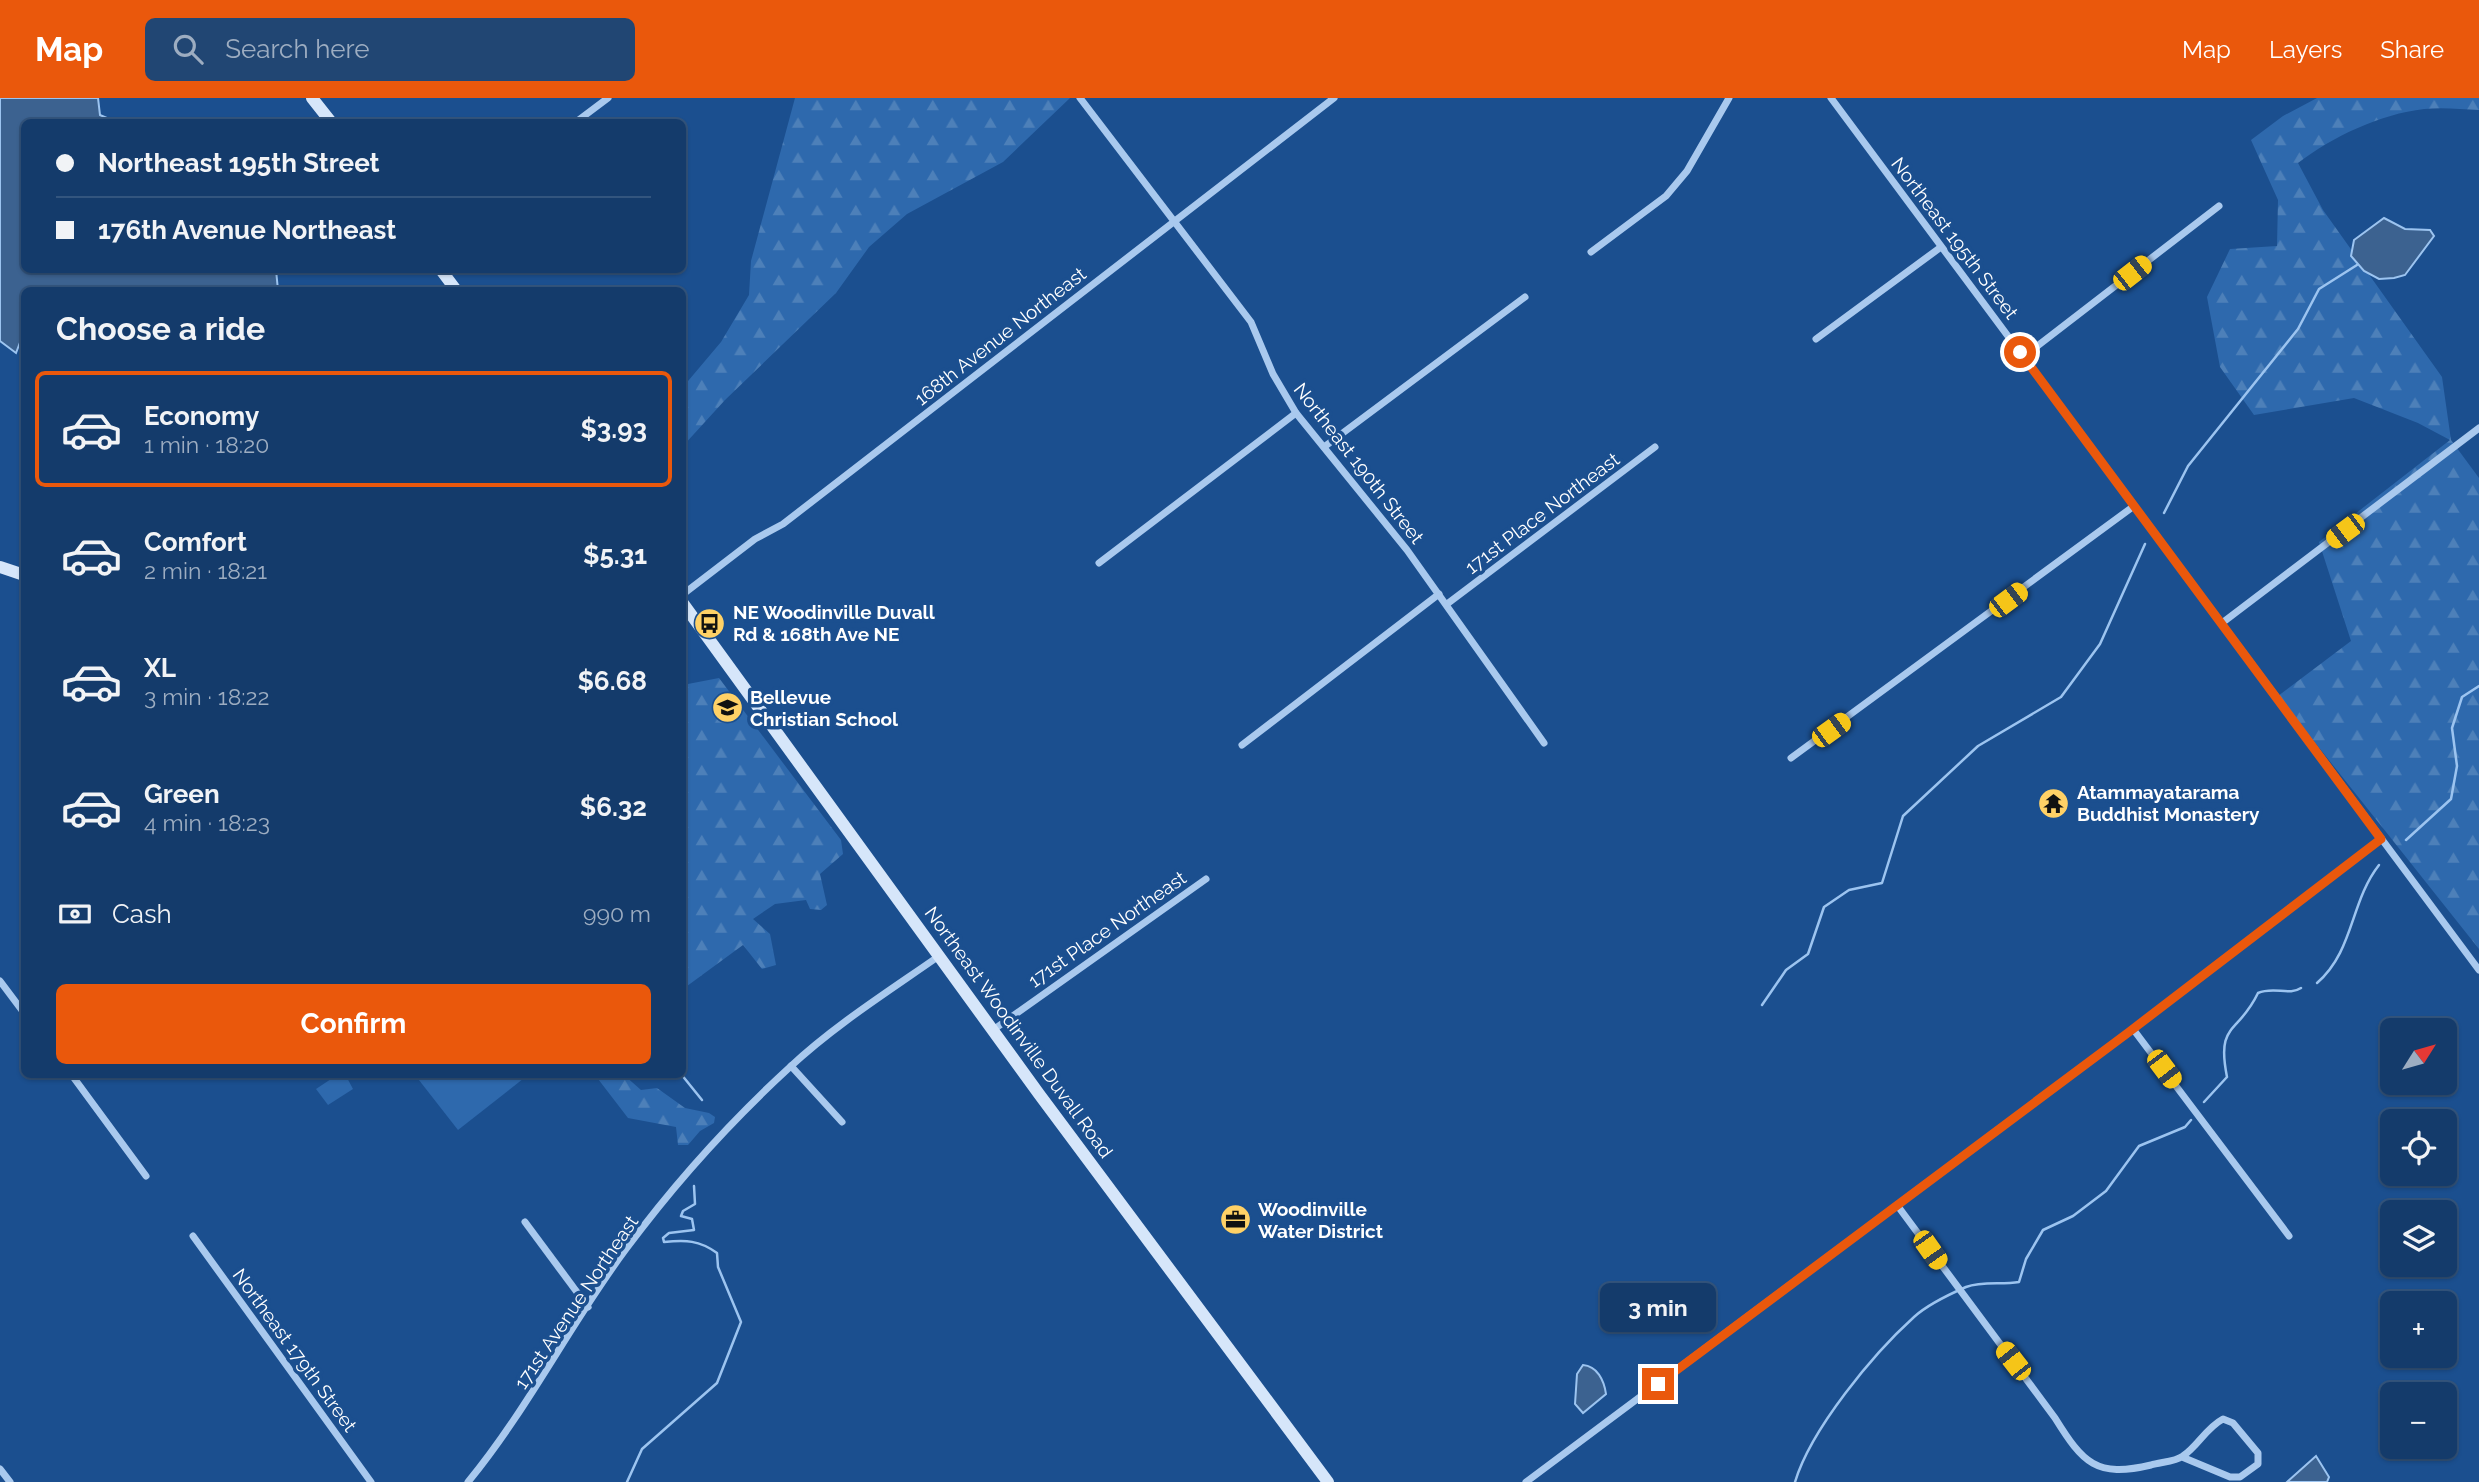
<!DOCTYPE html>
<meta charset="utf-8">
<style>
body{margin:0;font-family:Raleway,sans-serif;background:#214673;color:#f1f3f6;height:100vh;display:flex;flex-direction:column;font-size:26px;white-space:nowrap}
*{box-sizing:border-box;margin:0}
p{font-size:23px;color:#9dadc1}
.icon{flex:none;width:38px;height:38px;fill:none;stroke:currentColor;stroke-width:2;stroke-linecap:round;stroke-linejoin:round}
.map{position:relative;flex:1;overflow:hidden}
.panel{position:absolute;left:21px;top:189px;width:665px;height:791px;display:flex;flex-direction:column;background:#143b6b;border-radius:10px;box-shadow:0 2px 5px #0004,0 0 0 2px #33557e}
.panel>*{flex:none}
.top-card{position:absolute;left:21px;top:21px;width:665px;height:154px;border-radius:10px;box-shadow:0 2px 5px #0004,0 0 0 2px #33557e;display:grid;align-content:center;height:154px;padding:0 35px;background:#143b6b}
.needle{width:46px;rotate:53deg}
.controls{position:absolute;left:2380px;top:920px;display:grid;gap:14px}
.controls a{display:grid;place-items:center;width:77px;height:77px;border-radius:10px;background:#143b6b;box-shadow:0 2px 5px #0004,0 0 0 2px #33557e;font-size:35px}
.end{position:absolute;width:32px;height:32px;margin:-16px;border:9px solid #ea580c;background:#fff;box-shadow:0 0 0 4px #fff}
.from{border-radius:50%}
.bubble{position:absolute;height:49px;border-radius:10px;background:#143b6b;box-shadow:0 2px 5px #0004,0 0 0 2px #33557e;font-size:23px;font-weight:700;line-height:49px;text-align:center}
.car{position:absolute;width:21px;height:42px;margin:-21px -10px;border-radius:9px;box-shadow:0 0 5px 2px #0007;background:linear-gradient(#f5c518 24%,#345 0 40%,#f5c518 0 76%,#345 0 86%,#f5c518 0)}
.top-card b{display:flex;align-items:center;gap:24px;height:66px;font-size:26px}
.top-card b+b{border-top:2px solid #33557e}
.top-card i{width:18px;height:18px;background:#f1f3f6}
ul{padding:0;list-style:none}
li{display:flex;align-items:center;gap:21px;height:116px;margin:0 14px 10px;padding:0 21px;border:4px solid transparent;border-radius:10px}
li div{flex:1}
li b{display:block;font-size:26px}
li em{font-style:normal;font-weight:700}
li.current{border-color:#ea580c}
li>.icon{width:63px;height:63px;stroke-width:1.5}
h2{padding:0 35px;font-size:32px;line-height:84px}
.pay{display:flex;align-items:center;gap:18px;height:77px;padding:0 35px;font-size:26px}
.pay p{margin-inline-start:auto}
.action{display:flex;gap:14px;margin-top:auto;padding:14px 35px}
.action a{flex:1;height:80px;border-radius:10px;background:#ea580c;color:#fff;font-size:28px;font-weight:700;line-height:80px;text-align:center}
header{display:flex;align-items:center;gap:42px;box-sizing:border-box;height:98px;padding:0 35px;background:#ea580c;color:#fff}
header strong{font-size:33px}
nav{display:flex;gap:38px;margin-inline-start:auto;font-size:24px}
.search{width:490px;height:63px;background:#214673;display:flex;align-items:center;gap:18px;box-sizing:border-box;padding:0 24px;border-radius:10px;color:#9dadc1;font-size:26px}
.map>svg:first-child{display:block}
.forest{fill:url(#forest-firs)}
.park{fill:#2e69ad}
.water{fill:#3c6290;stroke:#9cc4f0;stroke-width:2}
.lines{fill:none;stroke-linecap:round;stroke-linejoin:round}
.stream{stroke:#9cc4f0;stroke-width:2.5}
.street{stroke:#a9c9ee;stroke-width:7}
.secondary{stroke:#d6e6fa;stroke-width:12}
.route{stroke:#ea580c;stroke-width:9}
.labels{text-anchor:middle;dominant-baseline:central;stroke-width:7;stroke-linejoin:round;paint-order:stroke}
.street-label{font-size:19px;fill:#fff;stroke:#1b4f8f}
.poi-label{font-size:19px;font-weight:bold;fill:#fff;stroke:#1b4f8f;text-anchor:start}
</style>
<header>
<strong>Map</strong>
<div class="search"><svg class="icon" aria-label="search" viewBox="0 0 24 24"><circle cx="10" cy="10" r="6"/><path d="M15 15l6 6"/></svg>Search here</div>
<nav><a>Map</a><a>Layers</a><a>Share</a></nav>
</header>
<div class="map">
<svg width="2479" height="1384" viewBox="0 0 2479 1384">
<defs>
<pattern id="forest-firs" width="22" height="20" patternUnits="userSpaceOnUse" patternTransform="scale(1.75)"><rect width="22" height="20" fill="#2e69ad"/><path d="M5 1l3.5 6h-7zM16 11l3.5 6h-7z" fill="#4d80b9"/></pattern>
</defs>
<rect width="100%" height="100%" fill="#1b4f8f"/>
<!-- forest -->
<g class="forest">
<path d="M795 0H1070L1003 64 907 116 869 149 836 195 725 302 683 348V289L721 244 749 197 751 163Z"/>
<path d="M2317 0H2479V12C2461 11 2442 9 2424 11 2380 16 2332 39 2298 65L2323 112 2442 279 2451 342 2479 380V851L2278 598 2351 543 2319 444 2450 342 2418 325 2354 300 2254 317 2220 269 2207 199 2230 151 2277 148 2278 102 2251 42 2283 18Z"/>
<path d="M719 580 841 742 843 756 820 776 827 807 821 812 810 811 806 802 775 806 753 821 770 836 776 867 762 871 743 847 683 891V594L688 586Z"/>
<path d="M595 977H624L641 992 657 990 685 1010 709 1015 715 1019 714 1025 700 1033 688 1047H678L676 1029 628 1020Z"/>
</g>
<!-- park -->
<g class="park">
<path d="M345 976 353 991 328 1007 316 991 337 977Z"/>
<path d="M415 977H528L458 1032Z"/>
</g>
<!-- water -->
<g class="water">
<path d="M0 0H98L100 17 116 24H24V172H276L278 192H24V240L21 242 16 255 0 243Z"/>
<path d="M2384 120 2405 131 2430 132 2434 138 2405 177 2394 180 2379 181 2364 173 2351 158 2354 142Z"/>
<path d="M1583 1267C1597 1268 1604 1282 1606 1296L1583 1315 1575 1306 1577 1276Z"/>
<path d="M2316 1358 2329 1379 2327 1384H2287Z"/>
</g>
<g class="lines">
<!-- stream -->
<g class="stream">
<path d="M2164 415 2188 368 2298 231 2319 191 2357 167"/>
<path d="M2406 742 2451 701 2457 668 2452 630 2462 599 2479 588"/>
<path d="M2317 885C2354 853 2350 804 2379 767"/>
<path d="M1762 907 1786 872 1808 856 1824 809 1849 792 1882 785 1903 718 1978 648 2061 599 2100 546 2145 446"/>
<path d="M681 976 702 1002"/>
<path d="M2204 1004 2227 979C2216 924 2238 937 2258 895 2274 888 2289 898 2301 890"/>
<path d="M627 1384 642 1351 717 1285 741 1224 718 1169 717 1155C699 1142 686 1142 664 1144L663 1140 669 1135 694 1132 692 1121 681 1118 683 1113 695 1106 694 1088"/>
<path d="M1795 1384C1811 1331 1873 1256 1914 1219 1927 1207 1950 1196 1966 1189 1982 1183 2002 1187 2019 1184L2026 1161 2043 1132 2073 1118 2106 1093 2139 1048 2185 1029 2191 1022"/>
</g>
<!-- street -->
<g class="street">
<path d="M1080 0 1251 224 1273 276 1296 315 1407 452 1544 645"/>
<path d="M1831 0 2479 872"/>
<path d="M576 24 608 0"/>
<path d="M1591 154 1666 98 1687 73 1729 0"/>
<path d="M1816 241 1941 149"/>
<path d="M2023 259 2219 108"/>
<path d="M1324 349 1525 199"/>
<path d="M1099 465 1296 315"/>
<path d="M682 497 755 441 783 426 1334 0"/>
<path d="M1447 506 1655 349"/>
<path d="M2222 525 2479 330"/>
<path d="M1242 647 1439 496"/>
<path d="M1791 660 2134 408"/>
<path d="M0 883 24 915"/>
<path d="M2133 931 2289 1138"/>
<path d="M993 932 1206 781"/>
<path d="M791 968 842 1024"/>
<path d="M71 976 146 1078"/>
<path d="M1897 1107 2055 1320C2083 1365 2096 1380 2151 1367 2160 1364 2175 1364 2183 1358 2198 1348 2206 1330 2223 1321L2233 1325 2258 1355V1366L2240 1379H2230L2182 1359"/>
<path d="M525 1124 588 1209"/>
<path d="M193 1138 371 1384"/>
<path d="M0 1371 10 1384"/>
<path d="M468 1384C528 1311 570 1226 626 1151 675 1085 730 1024 790 969 835 927 889 893 939 858"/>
<path d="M1526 1384 2129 934 2381 741"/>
</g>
<!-- secondary -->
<g class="secondary">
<path d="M312 0 331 24"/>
<path d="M441 172 456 192"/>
<path d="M0 469 24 477"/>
<path d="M682 504 1039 996 1328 1384"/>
</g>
</g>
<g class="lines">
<!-- route -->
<path class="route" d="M1658 1286 2129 934 2381 741 2020 254"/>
</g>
<!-- icons -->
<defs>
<symbol id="bus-disc" viewBox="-11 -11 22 22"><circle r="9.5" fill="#ffd166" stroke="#1b4f8f"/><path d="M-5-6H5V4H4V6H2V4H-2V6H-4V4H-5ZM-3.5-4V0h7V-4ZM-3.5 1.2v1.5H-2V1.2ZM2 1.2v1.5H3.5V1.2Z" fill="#111"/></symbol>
<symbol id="school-disc" viewBox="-11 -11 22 22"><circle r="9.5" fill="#ffd166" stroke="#1b4f8f"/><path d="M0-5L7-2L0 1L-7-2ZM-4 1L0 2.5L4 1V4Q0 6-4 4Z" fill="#111"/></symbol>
<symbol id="temple-disc" viewBox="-11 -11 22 22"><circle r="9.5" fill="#ffd166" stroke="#1b4f8f"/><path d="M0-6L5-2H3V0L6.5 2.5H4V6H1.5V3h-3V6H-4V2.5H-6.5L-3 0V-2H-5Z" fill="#111"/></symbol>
<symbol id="office-disc" viewBox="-11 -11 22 22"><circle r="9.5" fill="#ffd166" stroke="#1b4f8f"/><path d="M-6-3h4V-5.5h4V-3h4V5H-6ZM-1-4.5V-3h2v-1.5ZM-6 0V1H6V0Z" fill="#111"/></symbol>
</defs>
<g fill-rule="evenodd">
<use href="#bus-disc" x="692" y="508" width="35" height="35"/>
<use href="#school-disc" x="710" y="592" width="35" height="35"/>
<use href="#temple-disc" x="2036" y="688" width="35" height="35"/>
<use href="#office-disc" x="1218" y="1104" width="35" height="35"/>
</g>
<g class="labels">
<!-- street labels -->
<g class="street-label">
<text transform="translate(1955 140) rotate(53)">Northeast 195th Street</text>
<text transform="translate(1000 238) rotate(-38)">168th Avenue Northeast</text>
<text transform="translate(1359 365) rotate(52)">Northeast 190th Street</text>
<text transform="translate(1542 415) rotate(-37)">171st Place Northeast</text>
<text transform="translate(1107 831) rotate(-35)">171st Place Northeast</text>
<text transform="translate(1019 934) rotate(54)">Northeast Woodinville Duvall Road</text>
<text transform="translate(576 1204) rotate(-56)">171st Avenue Northeast</text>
<text transform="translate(295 1252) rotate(54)">Northeast 179th Street</text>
</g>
<!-- poi labels -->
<g class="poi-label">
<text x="733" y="514">NE Woodinville Duvall<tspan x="733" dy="22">Rd &amp; 168th Ave NE</tspan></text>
<text x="750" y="599">Bellevue<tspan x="750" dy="22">Christian School</tspan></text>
<text x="2077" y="694">Atammayatarama<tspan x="2077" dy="22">Buddhist Monastery</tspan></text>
<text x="1258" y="1111">Woodinville<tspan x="1258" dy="22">Water District</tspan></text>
</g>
</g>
</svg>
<div class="controls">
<a><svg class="needle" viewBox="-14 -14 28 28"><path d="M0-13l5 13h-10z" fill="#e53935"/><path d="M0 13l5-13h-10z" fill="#9dadc1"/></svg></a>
<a><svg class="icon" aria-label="locate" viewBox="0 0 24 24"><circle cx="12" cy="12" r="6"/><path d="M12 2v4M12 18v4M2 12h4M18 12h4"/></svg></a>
<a><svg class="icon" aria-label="layers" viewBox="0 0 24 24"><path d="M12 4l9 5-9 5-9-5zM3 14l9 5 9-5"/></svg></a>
<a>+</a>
<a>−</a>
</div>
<i class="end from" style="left:2020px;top:254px"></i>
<i class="end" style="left:1658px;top:1286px"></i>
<div class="bubble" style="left:1600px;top:1185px;width:116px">3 min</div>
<i class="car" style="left:2132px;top:175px;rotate:52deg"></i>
<i class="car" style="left:2345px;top:433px;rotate:233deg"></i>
<i class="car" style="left:2008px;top:502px;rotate:53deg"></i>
<i class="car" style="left:1831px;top:632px;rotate:54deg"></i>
<i class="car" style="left:2164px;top:971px;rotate:143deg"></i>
<i class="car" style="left:1930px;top:1152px;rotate:145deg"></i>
<i class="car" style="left:2013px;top:1263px;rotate:322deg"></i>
<div class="top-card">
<b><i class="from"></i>Northeast 195th Street</b>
<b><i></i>176th Avenue Northeast</b>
</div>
<section class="panel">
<h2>Choose a ride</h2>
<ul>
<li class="current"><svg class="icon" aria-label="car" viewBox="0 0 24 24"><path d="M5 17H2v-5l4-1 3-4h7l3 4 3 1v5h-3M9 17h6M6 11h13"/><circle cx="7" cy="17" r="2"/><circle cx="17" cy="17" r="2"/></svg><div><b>Economy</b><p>1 min · 18:20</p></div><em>$3.93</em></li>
<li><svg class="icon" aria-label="car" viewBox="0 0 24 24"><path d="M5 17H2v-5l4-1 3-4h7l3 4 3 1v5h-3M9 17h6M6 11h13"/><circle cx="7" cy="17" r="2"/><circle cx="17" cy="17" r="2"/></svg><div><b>Comfort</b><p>2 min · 18:21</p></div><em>$5.31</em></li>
<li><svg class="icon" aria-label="car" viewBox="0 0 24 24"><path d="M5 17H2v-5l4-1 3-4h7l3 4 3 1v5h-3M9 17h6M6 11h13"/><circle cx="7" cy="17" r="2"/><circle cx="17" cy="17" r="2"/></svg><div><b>XL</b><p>3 min · 18:22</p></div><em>$6.68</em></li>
<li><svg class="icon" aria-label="car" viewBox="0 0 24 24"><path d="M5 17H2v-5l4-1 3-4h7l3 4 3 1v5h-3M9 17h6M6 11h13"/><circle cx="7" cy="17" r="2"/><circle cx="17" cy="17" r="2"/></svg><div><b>Green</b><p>4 min · 18:23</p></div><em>$6.32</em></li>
</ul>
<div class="pay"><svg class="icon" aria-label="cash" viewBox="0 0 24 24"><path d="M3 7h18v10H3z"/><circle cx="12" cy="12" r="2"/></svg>Cash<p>990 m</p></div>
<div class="action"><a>Confirm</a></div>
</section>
</div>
